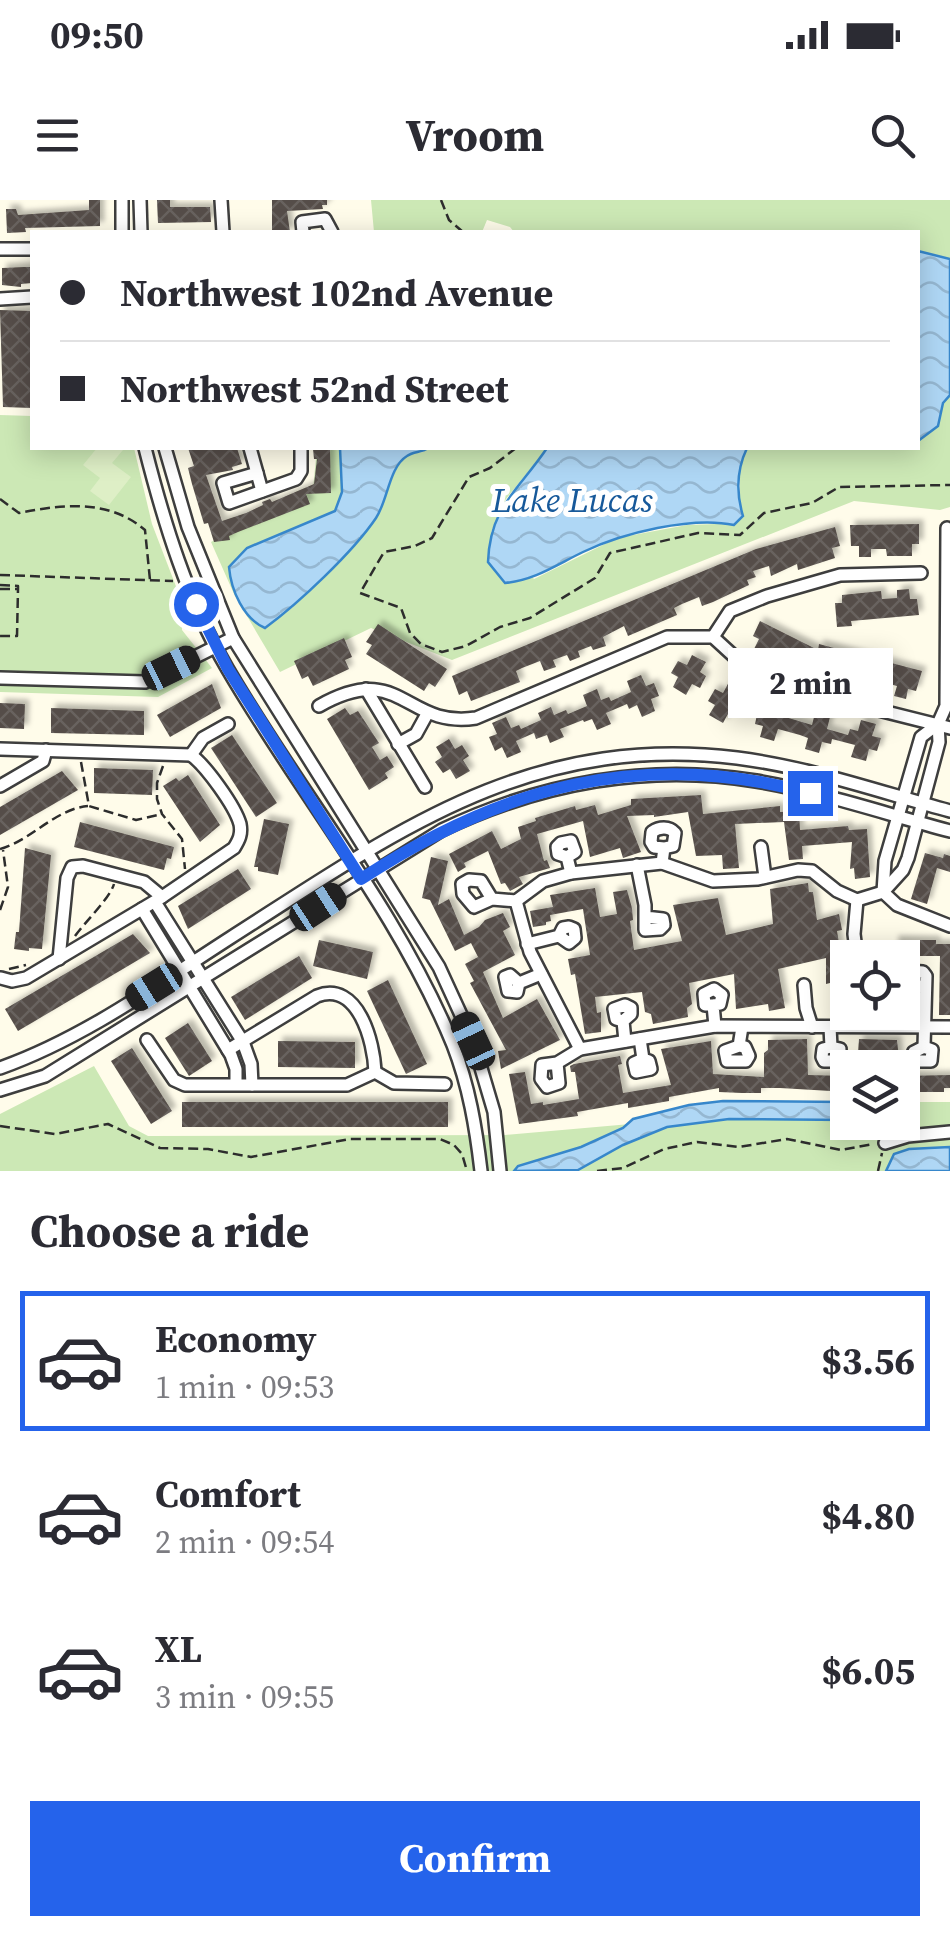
<!DOCTYPE html>
<meta charset="utf-8">
<style>
body{margin:0;font-family:"Source Serif 4",serif;background:#f2f2f3;color:#2b2b33;height:100vh;display:flex;flex-direction:column;font-size:38px;white-space:nowrap}
*{box-sizing:border-box;margin:0}
p{font-size:32px;color:#7c7c81}
.icon{flex:none;width:55px;height:55px;fill:none;stroke:currentColor;stroke-width:2;stroke-linecap:round;stroke-linejoin:round}
.map{position:relative;height:971px;overflow:hidden}
.side{display:flex;flex-direction:column;background:#fff;flex:1}
.side>*{flex:none}
.banner{position:absolute;left:30px;top:30px;width:890px;height:220px;border-radius:0px;box-shadow:0 5px 25px #0003;display:grid;align-content:center;height:220px;padding:0 30px;background:#fff}
.buttons{position:absolute;left:830px;top:740px;display:grid;gap:20px}
.buttons a{display:grid;place-items:center;width:90px;height:90px;border-radius:0px;background:#fff;box-shadow:0 5px 25px #0003;font-size:50px}
.end{position:absolute;width:45px;height:45px;margin:-22px;border:12px solid #2563eb;background:#fff;box-shadow:0 0 0 5px #fff}
.from{border-radius:50%}
.bubble{position:absolute;height:70px;border-radius:0px;background:#fff;box-shadow:0 5px 25px #0003;font-size:32px;font-weight:700;line-height:70px;text-align:center}
.car{position:absolute;width:30px;height:60px;margin:-30px -15px;border-radius:12px;box-shadow:0 0 8px 2px #0007;background:linear-gradient(#222 24%,#8ab4d8 0 40%,#222 0 76%,#8ab4d8 0 86%,#222 0)}
.banner b{display:flex;align-items:center;gap:35px;height:95px;font-size:38px}
.banner b+b{border-top:2px solid #e1e1e2}
.banner i{width:25px;height:25px;background:#2b2b33}
ul{padding:0;list-style:none}
li{display:flex;align-items:center;gap:30px;height:140px;margin:0 20px 15px;padding:0 10px;border:5px solid transparent;border-radius:0px}
li div{flex:1}
li b{display:block;font-size:38px}
li em{font-style:normal;font-weight:700}
li.active{border-color:#2563eb}
li>.icon{width:90px;height:90px;stroke-width:1.5}
h2{padding:0 30px;font-size:45px;line-height:120px}
.button{display:flex;gap:20px;margin-top:auto;padding:20px 30px}
.button a{flex:1;height:115px;border-radius:0px;background:#2563eb;color:#fff;font-size:40px;font-weight:700;line-height:115px;text-align:center}
.status{display:flex;justify-content:space-between;align-items:center;height:70px;padding:0 50px;background:#fff;direction:ltr}
.status svg{height:28px;fill:currentColor}
header{display:flex;justify-content:space-between;align-items:center;height:130px;padding:0 30px;background:#fff;font-size:45px;font-weight:700}
.map>svg:first-child{display:block}
.grass{fill:#cce8b5}
.pitch{fill:#deefc6}
.water{fill:url(#water-waves);stroke:#3787cb;stroke-width:2.5}
.building{fill:url(#building-cross-hatch);filter:url(#shadow)}
.lines{fill:none;stroke-linecap:round;stroke-linejoin:round}
.minor-casing{stroke:#3e3e3e;stroke-width:16}
.path{stroke:#2d2d2d;stroke-width:2.5;stroke-dasharray:10 5;stroke-linecap:butt}
.minor{stroke:#fff;stroke-width:11}
.route{stroke:#2563eb;stroke-width:12}
.labels{text-anchor:middle;dominant-baseline:central;stroke-width:10;stroke-linejoin:round;paint-order:stroke}
.water-label{font-size:35px;font-style:italic;fill:#17599a;stroke:#fff}
</style>
<div class="status"><b>09:50</b><svg viewBox="0 0 49 12"><path d="M0 12V9h3v3zM5 12V6h3v6zM10 12V3h3v9zM15 12V0h3v12zM26 1h20v11H26zM47 4h2v5h-2z"/></svg></div>
<header><svg class="icon" aria-label="menu" viewBox="0 0 24 24"><path d="M4 6h16M4 12h16M4 18h16"/></svg>Vroom<svg class="icon" aria-label="search" viewBox="0 0 24 24"><circle cx="10" cy="10" r="6"/><path d="M15 15l6 6"/></svg></header>
<div class="map">
<svg width="950" height="971" viewBox="0 0 950 971">
<defs>
<pattern id="water-waves" width="16" height="10" patternUnits="userSpaceOnUse" patternTransform="scale(2.5)"><rect width="16" height="10" fill="#afd7f5"/><path d="M0 5q4-4 8 0t8 0" fill="none" stroke="#95b7d1"/></pattern>
<pattern id="building-cross-hatch" width="8" height="8" patternUnits="userSpaceOnUse" patternTransform="scale(2.5)"><rect width="8" height="8" fill="#544d48"/><path d="M0 0l8 8M0 8l8-8" fill="none" stroke="#68625e"/></pattern>
<filter id="shadow"><feDropShadow dx="4.5" dy="-4.5" stdDeviation="2.5" flood-color="#0004"/></filter>
</defs>
<rect width="100%" height="100%" fill="#fffcea"/>
<!-- grass -->
<g class="grass">
<path d="M371 0H950V59L918 51V32H514L510 27 487 20 482 32H374Z"/>
<path d="M950 195V307L940 310 854 301 452 460 371 428 280 472 234 394 211 342 313 289 317 248H340L342 292 335 311 247 348 230 376 245 411 292 408 376 318 397 267 408 254 423 252 428 248H547L506 299 491 332 534 379 617 338 687 325 716 324 740 305V262L747 248H918V241L938 226 943 203Z"/>
<path d="M0 215 32 216V248H134L152 324 182 402V430L212 468 158 497 0 492Z"/>
<path d="M94 866 129 926 148 936 505 935 847 905 848 922H902L903 902H950V971H0V914Z"/>
</g>
<!-- pitch -->
<path class="pitch" d="M97 248 123 250 112 263 131 277 109 305 90 291 100 278 83 265Z"/>
<!-- water -->
<g class="water">
<path d="M918 51 950 59V195L943 203 938 226 918 241Z"/>
<path d="M340 248H428C421 253 414 251 407 256 389 267 388 300 376 318 353 352 299 403 265 428 244 419 231 391 229 367L247 348 335 311 342 292Z"/>
<path d="M547 248H747C737 269 736 293 743 316L734 325C692 316 622 333 583 352 556 365 535 380 505 383L488 362C490 306 519 290 547 248Z"/>
<path d="M723 901 847 902V920L729 919 667 927 623 945 578 970 514 971 518 966 581 947 623 928 633 919 689 905Z"/>
<path d="M950 947V971H886L894 954 909 949Z"/>
</g>
<!-- building -->
<g class="building">
<path d="M89 0H100V26L25 28 26 32 7 33 6 9H16L18 15 89 10Z"/>
<path d="M157 0H170V7H210L211 22 158 23Z"/>
<path d="M272 0H327V5H322L323 9 287 11 290 32H272Z"/>
<path d="M24 67H32V83L21 84V87L2 85V68Z"/>
<path d="M0 110 32 111V208L3 207Z"/>
<path d="M188 248H237L242 264 232 267 233 270 206 275 222 321 246 313 263 305 262 302 270 299 272 302 314 284 317 259H314L313 249H330L331 293 306 294 310 304 238 332 229 336 230 340 214 342 208 323 204 324 192 284 188 268 194 266Z"/>
<path d="M919 324V344H912V356H887L886 349H871V357H859V346H851L850 325Z"/>
<path d="M835 327 840 346 832 348 835 358 798 370 797 364 771 376 769 366 753 371 756 377 747 380 749 385 713 402 702 406 699 397 682 404 674 408 677 415 628 436 624 426 603 437 606 446 593 450 591 446 578 451 580 457 570 461 567 455 553 460 556 467 544 471 540 461 522 468 516 471 520 482 471 501 467 491 459 495 452 476 756 349Z"/>
<path d="M909 389 910 399H917L919 415 851 421 852 426 837 427 835 403H842V395L881 391 882 399 897 398V390Z"/>
<path d="M760 421 818 450 819 444 922 471 916 491 908 489 906 499 894 496 897 486 882 482 879 492 868 489 870 482 862 480 863 477 847 472 844 482 820 476 822 467 794 459 789 468 773 456 754 449 759 439 753 436Z"/>
<path d="M378 424 447 469 435 487 429 483 424 491 366 454 372 445 366 442Z"/>
<path d="M344 438 352 457 345 460 349 469 313 486 308 476 302 479 294 461Z"/>
<path d="M692 455 706 462 700 472 706 476 700 488 692 484 686 495 673 487 678 477 671 473 678 461 687 465Z"/>
<path d="M641 475 646 486 654 483 659 496 651 499 655 511 642 517 637 505 629 509 627 504 606 513 611 524 597 530 592 519 584 522 583 520 560 529 564 537 550 543 547 535 536 539 534 533 516 541 521 552 507 558 502 547 495 551 489 537 497 534 492 523 506 517 511 528 519 525 521 529 541 520 538 513 551 507 554 515 566 510 568 514 587 506 583 495 597 489 601 500 609 497 611 501 631 492 627 481Z"/>
<path d="M729 482 743 490 737 500 744 504 737 516 729 512 723 523 709 515 715 505 708 501 715 489 723 493Z"/>
<path d="M212 484 221 508 170 537 157 515Z"/>
<path d="M770 501 785 505 782 516 812 525 815 513 830 517 827 529 848 535 850 529 858 531 861 520 876 524 872 536 881 538 877 551 869 549 866 561 851 557 855 545 832 539 831 544 822 542 819 553 805 549 808 538 800 535 778 529 774 541 760 537 763 526 755 524 758 510 767 513Z"/>
<path d="M0 503 25 504 24 529 0 528Z"/>
<path d="M51 508 144 511V535L51 533Z"/>
<path d="M345 508 350 515 358 511 379 543 372 547 380 560 387 556 394 567 385 573 388 578 369 590 327 519Z"/>
<path d="M232 535 277 603 256 617 211 548Z"/>
<path d="M449 539 455 549 462 545 469 556 463 560 470 571 456 579 450 569 443 573 435 562 442 557 436 547Z"/>
<path d="M94 568 153 570 152 595 94 593Z"/>
<path d="M62 571 78 590 0 635V607Z"/>
<path d="M188 575 220 625 200 642 163 586 176 578 179 581Z"/>
<path d="M701 595 703 614 780 606V612L799 611 800 630 848 626 849 630 867 629 870 677 855 679 854 668 850 669 852 642 802 646 803 659 789 660 784 622 735 624 739 668 723 669 722 655 696 656 688 612 654 617V615L627 616 641 652 623 658 620 648 590 657 583 621 537 634 544 661 547 660 550 668 519 677 523 684 510 691 505 683 501 684 488 651 464 663 466 667 458 672 449 654 492 631 501 649 521 639 518 627 536 621 535 618 575 606 576 610 595 605 598 615 631 605V599Z"/>
<path d="M264 619 289 624 278 675 258 671V667H254Z"/>
<path d="M80 622 174 647 171 659 167 658 164 670 74 647Z"/>
<path d="M25 648 51 655 42 749 29 748V751L14 749 16 732H19Z"/>
<path d="M925 653 943 658 944 654 950 656V672L937 668 927 704 911 699Z"/>
<path d="M431 657 448 661 438 705 449 699 464 735 479 727 485 720 503 713 510 727 503 731 515 755 483 772 503 818 537 799 560 840 501 869 498 851 506 850 470 783 474 781 465 764 478 757 471 743 455 751 430 700 422 698Z"/>
<path d="M238 669 251 689 188 729 178 706Z"/>
<path d="M808 683 809 692H813L817 720 839 714 842 730 837 731 848 795V816H835L830 783 826 784V758L778 769 785 808 769 811 768 804 736 809 734 774 689 783 692 804 687 808 688 817 653 824 651 814 645 812 642 792 595 797 597 813 601 812V832L585 834 575 774 571 775 568 759 590 755 583 709 550 715 551 721 546 722V725L533 727 530 711 553 707 550 695 595 688 600 717 617 714 613 692 627 690 632 708 633 720 630 721 634 750 682 741 673 705 718 698 726 735 773 724 770 689Z"/>
<path d="M133 734 150 753 18 831 5 809Z"/>
<path d="M319 740 373 752 367 779 313 766Z"/>
<path d="M894 740H936V744H950V815H939L940 756H894Z"/>
<path d="M299 756 312 778 245 820 231 797Z"/>
<path d="M388 780 427 864 406 874 367 791Z"/>
<path d="M188 823 212 861 189 876 165 838Z"/>
<path d="M807 839 808 875 848 876V892L780 888H761V893H742L719 892V888L669 897V901L628 908V903L577 912 578 916 519 924 509 874 525 872 531 904 543 902V905L579 899 575 872H571L570 866 574 864 620 856 622 864 618 865 623 893 671 885 661 849 711 841 713 874 764 877V853L768 850V840Z"/>
<path d="M859 839 897 840 900 868H857Z"/>
<path d="M278 841 355 842V868L278 867Z"/>
<path d="M132 848 172 911 151 924 111 861Z"/>
<path d="M950 875V888H944V892H902V876Z"/>
<rect x="182" y="902" width="266" height="25"/>
</g>
<g class="lines">
<defs>
<g id="minor">
<path d="M140 0 141 32"/>
<path d="M221 0 223 32"/>
<path d="M122 32V0"/>
<path d="M303 32 302 22 325 19 332 32"/>
<path d="M0 49H32"/>
<path d="M0 99 32 97"/>
<path d="M145 248C164 323 188 401 227 468 300 594 398 710 453 845 469 886 476 928 481 971"/>
<path d="M165 248 188 327 233 438 439 767 473 841 494 912 500 971"/>
<path d="M250 248 262 291"/>
<path d="M257 273 223 283 229 303 296 279 301 271V248"/>
<path d="M713 437 730 411 767 396 840 375 921 373"/>
<path d="M0 478 145 482 233 438"/>
<path d="M366 489 425 587"/>
<path d="M319 506C402 459 404 529 476 518L667 437H713L749 470 779 485 950 528"/>
<path d="M398 544 416 534 427 514"/>
<path d="M0 549 191 555 203 538 228 524"/>
<path d="M0 586 43 561 46 550"/>
<path d="M761 647 765 677"/>
<path d="M567 657 575 652 571 641 561 643 557 647 558 654 567 657 571 673"/>
<path d="M662 663 664 648 673 646 675 633C669 626 659 627 652 632L651 642 654 647 664 648"/>
<path d="M637 665 645 705V730L660 729 664 725 663 719 645 717"/>
<path d="M883 692 885 661 921 537 938 524 946 506 947 328"/>
<path d="M883 692 903 670 908 658 939 542 938 524"/>
<path d="M492 699 481 681 469 680 462 684 463 694 474 707 492 699 516 701 543 681 571 673 662 663 713 681 758 679 798 670 812 671 837 691 857 700 883 692 897 705 950 726"/>
<path d="M857 700 854 734 857 758"/>
<path d="M516 701 530 752 580 849"/>
<path d="M155 702 243 842 251 864 252 885"/>
<path d="M142 709 231 855 236 869V884"/>
<path d="M527 744 559 736 569 743 575 738 574 729 569 727 563 728 559 736"/>
<path d="M59 759 67 678 72 667 83 666 144 682 162 697"/>
<path d="M1 778 12 781 26 778 162 697 234 648C239 640 242 634 240 624 235 606 206 566 191 555"/>
<path d="M519 783 517 792 508 791 505 777 510 775 519 783 541 774"/>
<path d="M804 785 806 808 812 827"/>
<path d="M713 805H705L704 794 714 789 722 795 720 804 713 805 715 826"/>
<path d="M623 821 616 819 614 809 625 805 631 808V814L623 821 625 841"/>
<path d="M830 827 831 847 840 849 839 861H824L822 857 823 849 831 847"/>
<path d="M640 839 643 859 649 861 651 869 636 872 634 863 643 859"/>
<path d="M147 840 174 880 185 885H347L375 872 394 883 445 884"/>
<path d="M739 846 725 851 727 861H746L749 856 745 847 739 846 742 827"/>
<path d="M924 847 914 852 916 861H931L932 850 924 847 926 776 923 772 908 771V785L925 787"/>
<path d="M228 850 317 796C358 780 374 842 375 872"/>
<path d="M557 863 542 865 541 879 547 887 559 883 557 863 580 849 715 826 950 827"/>
<path d="M0 868C82 839 157 785 230 738 396 632 528 533 737 558 809 567 880 592 950 611"/>
<path d="M0 890 45 876 442 630C540 583 648 563 756 581 822 592 886 614 950 631"/>
<path d="M885 943 908 936 950 932"/>
</g>
</defs>
<!-- minor casing -->
<use href="#minor" class="minor-casing"/>
<!-- path -->
<g class="path">
<path d="M441 0 449 20 463 32"/>
<path d="M516 248 490 268 469 277 432 338 415 346 384 352 360 393 401 408 410 433 421 444 442 452 466 446 500 427 530 418 595 378 610 353 698 333 740 335 764 313 812 303 839 287 950 285"/>
<path d="M0 299 19 313C63 304 109 299 145 330L150 380"/>
<path d="M0 375 173 381"/>
<path d="M0 385 18 386V389L17 436H0"/>
<path d="M0 389H18"/>
<path d="M81 562 89 606 136 620 162 614"/>
<path d="M163 566 157 583V599L162 614 182 639 185 669"/>
<path d="M0 649C32 640 55 609 88 606"/>
<path d="M0 710 8 687 3 650"/>
<path d="M75 736C85 722 110 698 114 684"/>
<path d="M9 769 26 765"/>
<path d="M0 926 55 934 108 924 160 948 208 949 251 957 350 939H440L454 945 462 954 467 971"/>
<path d="M597 971 623 968 664 949 697 942 739 947 787 939 841 950 873 944"/>
<path d="M878 971 882 953"/>
</g>
<!-- minor -->
<use href="#minor" class="minor"/>
</g>
<g class="lines">
<!-- route -->
<path class="route" d="M196 404 228 469 361 679C503 586 642 548 810 593"/>
</g>
<g class="labels">
<!-- water labels -->
<g class="water-label">
<text x="572" y="300">Lake Lucas</text>
</g>
</g>
</svg>
<div class="buttons">
<a><svg class="icon" aria-label="locate" viewBox="0 0 24 24"><circle cx="12" cy="12" r="6"/><path d="M12 2v4M12 18v4M2 12h4M18 12h4"/></svg></a>
<a><svg class="icon" aria-label="layers" viewBox="0 0 24 24"><path d="M12 4l9 5-9 5-9-5zM3 14l9 5 9-5"/></svg></a>
</div>
<i class="end from" style="left:196px;top:404px"></i>
<i class="end" style="left:810px;top:593px"></i>
<div class="bubble" style="left:728px;top:448px;width:165px">2 min</div>
<i class="car" style="left:171px;top:468px;rotate:64deg"></i>
<i class="car" style="left:318px;top:707px;rotate:57deg"></i>
<i class="car" style="left:154px;top:787px;rotate:238deg"></i>
<i class="car" style="left:473px;top:841px;rotate:335deg"></i>
<div class="banner">
<b><i class="from"></i>Northwest 102nd Avenue</b>
<b><i></i>Northwest 52nd Street</b>
</div>
</div>
<section class="side">
<h2>Choose a ride</h2>
<ul>
<li class="active"><svg class="icon" aria-label="car" viewBox="0 0 24 24"><path d="M5 17H2v-5l4-1 3-4h7l3 4 3 1v5h-3M9 17h6M6 11h13"/><circle cx="7" cy="17" r="2"/><circle cx="17" cy="17" r="2"/></svg><div><b>Economy</b><p>1 min · 09:53</p></div><em>$3.56</em></li>
<li><svg class="icon" aria-label="car" viewBox="0 0 24 24"><path d="M5 17H2v-5l4-1 3-4h7l3 4 3 1v5h-3M9 17h6M6 11h13"/><circle cx="7" cy="17" r="2"/><circle cx="17" cy="17" r="2"/></svg><div><b>Comfort</b><p>2 min · 09:54</p></div><em>$4.80</em></li>
<li><svg class="icon" aria-label="car" viewBox="0 0 24 24"><path d="M5 17H2v-5l4-1 3-4h7l3 4 3 1v5h-3M9 17h6M6 11h13"/><circle cx="7" cy="17" r="2"/><circle cx="17" cy="17" r="2"/></svg><div><b>XL</b><p>3 min · 09:55</p></div><em>$6.05</em></li>
</ul>
<div class="button"><a>Confirm</a></div>
</section>
